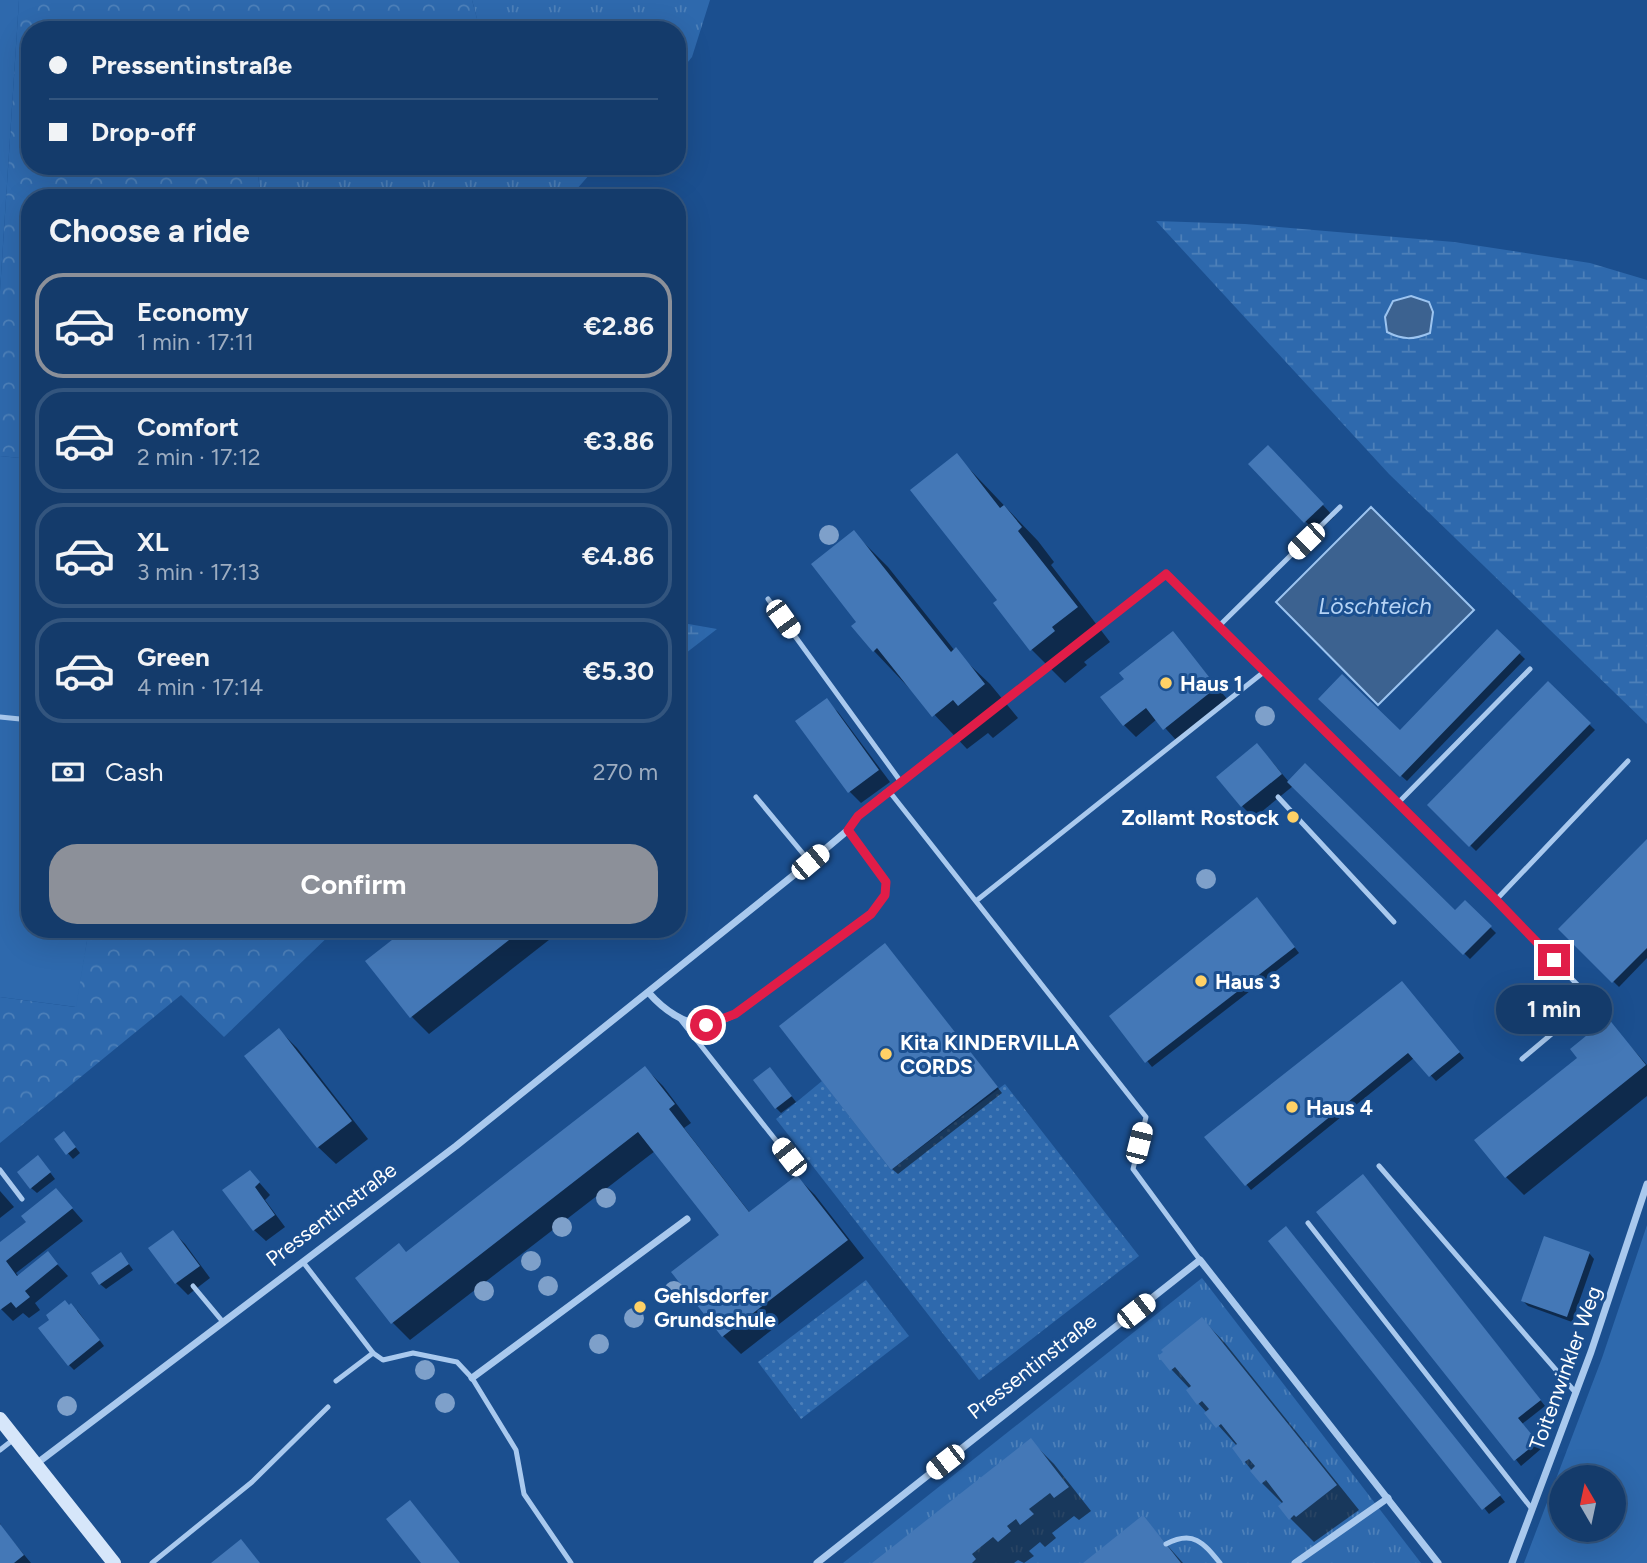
<!DOCTYPE html>
<meta charset="utf-8">
<style>
body{margin:0;font-family:Figtree,sans-serif;background:#1d4271;color:#f1f3f6;height:100vh;display:flex;flex-direction:column;font-size:26px;white-space:nowrap}
*{box-sizing:border-box;margin:0}
p{font-size:23px;color:#9dadc1}
.icon{flex:none;width:38px;height:38px;fill:none;stroke:currentColor;stroke-width:2;stroke-linecap:round;stroke-linejoin:round}
.map{position:relative;flex:1;overflow:hidden}
.side{position:absolute;left:21px;top:189px;width:665px;height:749px;display:flex;flex-direction:column;background:#143b6b;border-radius:28px;box-shadow:0 7px 28px #0002,0 0 0 2px #33557e}
.side>*{flex:none}
.guide{position:absolute;left:21px;top:21px;width:665px;height:154px;border-radius:28px;box-shadow:0 7px 28px #0002,0 0 0 2px #33557e;display:grid;align-content:center;height:154px;padding:0 28px;background:#143b6b}
.needle{width:46px;rotate:351deg}
.buttons{position:absolute;left:1549px;top:1465px;display:grid;gap:14px}
.buttons a{display:grid;place-items:center;width:77px;height:77px;border-radius:50%;background:#143b6b;box-shadow:0 7px 28px #0002,0 0 0 2px #33557e;font-size:35px}
.end{position:absolute;width:32px;height:32px;margin:-16px;border:9px solid #e11d48;background:#fff;box-shadow:0 0 0 4px #fff}
.from{border-radius:50%}
.bubble{position:absolute;height:49px;border-radius:24px;background:#143b6b;box-shadow:0 7px 28px #0002,0 0 0 2px #33557e;font-size:23px;font-weight:700;line-height:49px;text-align:center}
.car{position:absolute;width:21px;height:42px;margin:-21px -10px;border-radius:9px;box-shadow:0 0 5px 2px #0007;background:linear-gradient(#fff 24%,#345 0 40%,#fff 0 76%,#345 0 86%,#fff 0)}
.guide b{display:flex;align-items:center;gap:24px;height:66px;font-size:26px}
.guide b+b{border-top:2px solid #33557e}
.guide i{width:18px;height:18px;background:#f1f3f6}
ul{padding:0;list-style:none}
li{display:flex;align-items:center;gap:21px;height:105px;margin:0 14px 10px;padding:0 14px;border:4px solid #33557e;border-radius:28px}
li div{flex:1}
li b{display:block;font-size:26px}
li em{font-style:normal;font-weight:700}
li.current{border-color:#8c9099}
li>.icon{width:63px;height:63px;stroke-width:1.5}
h2{padding:0 28px;font-size:32px;line-height:84px}
.pay{display:flex;align-items:center;gap:18px;height:77px;padding:0 28px;font-size:26px}
.pay p{margin-inline-start:auto}
.primary-button{display:flex;gap:14px;margin-top:auto;padding:14px 28px}
.primary-button a{flex:1;height:80px;border-radius:28px;background:#8c9099;color:#fff;font-size:28px;font-weight:700;line-height:80px;text-align:center}
.map>svg:first-child{display:block}
.grass{fill:url(#grass-tufts)}
.forest{fill:url(#forest-crowns)}
.wetland{fill:url(#wetland-marsh)}
.park{fill:url(#park-dots)}
.garden{fill:#2e69ad;fill-rule:evenodd}
.water{fill:#3c6290;stroke:#9cc4f0;stroke-width:2}
.shadow{fill:#0007}
.building{fill:#4478b7}
.lines{fill:none;stroke-linecap:round;stroke-linejoin:round}
.lane{stroke:#a9c9ee;stroke-width:5}
.street{stroke:#a9c9ee;stroke-width:7}
.secondary{stroke:#d6e6fa;stroke-width:14}
.tree{fill:#7ea0ca}
.route{stroke:#e11d48;stroke-width:9}
.poi-dot{fill:#ffd166;stroke:#1b4f8f;stroke-width:2.5}
.labels{text-anchor:middle;dominant-baseline:central;stroke-width:6;stroke-linejoin:round;paint-order:stroke}
.poi-label{font-size:21px;font-weight:bold;fill:#fff;stroke:#1b4f8f;text-anchor:start}
.street-label{font-size:21px;fill:#fff;stroke:#1b4f8f}
.water-label{font-size:23px;font-style:italic;fill:#b5d3f5;stroke:#1b4f8f}
</style>
<div class="map">
<svg width="1647" height="1563" viewBox="0 0 1647 1563">
<defs>
<pattern id="grass-tufts" width="24" height="20" patternUnits="userSpaceOnUse" patternTransform="scale(1.75)"><rect width="24" height="20" fill="#2e69ad"/><path d="M3 7l-1-3M5 7V3M7 7l1-3M15 17l-1-3M17 17v-4M19 17l1-3" fill="none" stroke="#4d80b9"/></pattern>
<pattern id="forest-crowns" width="20" height="18" patternUnits="userSpaceOnUse" patternTransform="scale(1.75)"><rect width="20" height="18" fill="#2e69ad"/><path d="M2 6a3 3 0 1 1 6 0M12 15a3 3 0 1 1 6 0" fill="none" stroke="#4d80b9"/></pattern>
<pattern id="wetland-marsh" width="20" height="14" patternUnits="userSpaceOnUse" patternTransform="scale(1.75)"><rect width="20" height="14" fill="#2e69ad"/><path d="M1 5h8M5 5V1M11 12h8M15 12V8" fill="none" stroke="#4d80b9"/></pattern>
<pattern id="park-dots" width="8" height="8" patternUnits="userSpaceOnUse" patternTransform="scale(1.75)"><rect width="8" height="8" fill="#2e69ad"/><path d="M2 2h.1M6 6h.1" fill="none" stroke="#4d80b9" stroke-width="1.8" stroke-linecap="round"/></pattern>
</defs>
<rect width="100%" height="100%" fill="#1b4f8f"/>
<!-- grass -->
<g class="grass">
<path d="M472 0H710L692 57 677 75V30H480Z"/>
<path d="M257 166H499L517 169V166H597L569 198H282L260 191Z"/>
<path d="M1202 1278 1421 1563H843Z"/>
</g>
<!-- forest -->
<g class="forest">
<path d="M19 0H472L480 30H30V166H257L260 191 282 198H30V459L0 456V291Z"/>
<path d="M89 929H336L224 1037 181 995 0 1143V997L75 1007Z"/>
</g>
<!-- wetland -->
<g class="wetland">
<path d="M1156 221 1245 224 1454 242 1590 263 1647 280V724L1389 474Z"/>
<path d="M677 622 717 629 677 660Z"/>
</g>
<!-- park -->
<g class="park">
<path d="M822 1081 891 1170 1005 1084 1139 1256 979 1380 776 1119Z"/>
<path d="M866 1280 909 1336 801 1419 758 1362Z"/>
</g>
<!-- garden -->
<g class="garden">
<path d="M0 0H19L0 291Z"/>
<path d="M0 456 30 459V929H89L76 1007 0 997Z"/>
<path d="M1647 1225V1563H1524L1602 1358ZM1614 1477V1530H1561V1477Z"/>
</g>
<!-- water -->
<g class="water">
<path d="M1411 296 1429 302 1433 312 1430 333C1413 340 1403 340 1387 332L1385 317 1393 301Z"/>
<path d="M1371 507 1474 610 1378 705 1276 602Z"/>
</g>
<!-- shadow -->
<g class="shadow">
<path d="M957 456 1038 541 1054 562 1051 565 1110 642 1084 662 1087 665 1065 683 1031 649 999 600Z"/>
<path d="M1280 459 1334 517 1317 533 1305 521Z"/>
<path d="M854 533 888 567 955 651 990 684 1018 718 993 738 988 733 967 749 874 651 859 622Z"/>
<path d="M1497 632 1525 659 1407 781 1389 765 1400 733Z"/>
<path d="M1173 633 1227 699 1176 740 1157 719 1136 737 1124 725 1126 680Z"/>
<path d="M1548 684 1595 730 1476 851 1429 805Z"/>
<path d="M826 701 838 712 890 782 861 803 850 792Z"/>
<path d="M1268 757 1289 782 1455 912 1465 902 1496 933 1470 959 1293 786 1254 818 1242 806Z"/>
<path d="M1647 842V958L1619 987 1560 929Z"/>
<path d="M1262 905 1299 953 1152 1067 1111 1016Z"/>
<path d="M409 929H563L429 1034 411 1016Z"/>
<path d="M890 951 1002 1093 898 1174 892 1169Z"/>
<path d="M1407 989 1464 1058 1436 1081 1414 1058 1251 1190 1246 1184Z"/>
<path d="M1608 1021 1647 1065V1096L1524 1195 1506 1177 1580 1058Z"/>
<path d="M279 1030 297 1048 368 1139 336 1164 318 1147Z"/>
<path d="M645 1068 663 1086 691 1123 684 1128 750 1213 797 1177 815 1195 864 1258 741 1354 723 1336 721 1235 655 1151 410 1340 392 1322 406 1253Z"/>
<path d="M775 1075 796 1102 781 1113 776 1108Z"/>
<path d="M69 1139 80 1153 73 1159 56 1140Z"/>
<path d="M43 1163 55 1179 37 1193 31 1188Z"/>
<path d="M250 1172 270 1195 265 1200 285 1227 266 1241 254 1230Z"/>
<path d="M1369 1182 1545 1406 1522 1424 1542 1448 1521 1466 1319 1212Z"/>
<path d="M56 1190 83 1221 16 1273 19 1277 48 1254 68 1276 35 1303 40 1310 29 1318 23 1313 13 1321 0 1308V1253Z"/>
<path d="M0 1191 14 1207 0 1218Z"/>
<path d="M173 1232 185 1244 210 1278 188 1295 176 1283 151 1248Z"/>
<path d="M1291 1234 1505 1502 1489 1514 1270 1241Z"/>
<path d="M1589 1253 1594 1259 1572 1322 1528 1306 1523 1301Z"/>
<path d="M126 1260 133 1270 106 1289 100 1284Z"/>
<path d="M77 1310 104 1346 74 1370 69 1365Z"/>
<path d="M1202 1319 1225 1343 1359 1510 1314 1542 1291 1519 1280 1506 1283 1504 1262 1483 1245 1462 1237 1446 1198 1403 1190 1389 1171 1369Z"/>
<path d="M1031 1441 1054 1464 1091 1511 1079 1520 1074 1516 1052 1533 1056 1538 1045 1547 1040 1542 1029 1551 1034 1556 1024 1563 1018 1560 1014 1563H875Z"/>
<path d="M1143 1518 1183 1563H1086Z"/>
<path d="M0 1523 1 1527 31 1563H0Z"/>
</g>
<!-- building -->
<g class="building">
<path d="M1268 445 1324 504 1304 523 1248 464Z"/>
<path d="M957 453 1000 508 1004 505 1022 527 1018 531 1078 607 1052 627 1055 631 1030 651 993 603 997 600 910 490Z"/>
<path d="M854 530 951 652 956 647 985 684 958 706 953 700 932 717 877 648 873 652 851 626 856 622 811 564Z"/>
<path d="M1497 629 1521 652 1400 777 1318 699 1342 674 1400 730Z"/>
<path d="M1173 631 1217 687 1163 730 1146 708 1123 726 1100 697 1124 679 1119 673Z"/>
<path d="M1548 681 1591 723 1469 847 1427 805Z"/>
<path d="M827 698 879 770 848 793 795 721Z"/>
<path d="M1257 743 1282 774 1241 807 1216 777Z"/>
<path d="M1305 763 1455 910 1465 900 1492 926 1463 955 1287 782Z"/>
<path d="M1647 839V948L1612 983 1558 929Z"/>
<path d="M1257 897 1295 947 1145 1063 1109 1016Z"/>
<path d="M406 929H523L410 1018 365 961Z"/>
<path d="M885 943 998 1087 891 1170 779 1026Z"/>
<path d="M1402 981 1460 1052 1429 1077 1408 1053 1245 1186 1204 1137Z"/>
<path d="M1608 1018 1646 1065 1505 1178 1474 1140 1577 1058 1570 1049Z"/>
<path d="M279 1028 352 1121 317 1148 244 1056Z"/>
<path d="M645 1066 675 1104 669 1109 749 1212 797 1175 848 1240 722 1337 671 1272 719 1235 638 1132 391 1324 355 1278 399 1243 406 1252Z"/>
<path d="M770 1067 792 1096 775 1109 753 1080Z"/>
<path d="M64 1131 76 1147 66 1155 54 1139Z"/>
<path d="M38 1155 51 1172 30 1189 17 1172Z"/>
<path d="M250 1170 260 1182 255 1187 275 1215 253 1231 222 1190Z"/>
<path d="M1363 1174 1541 1400 1518 1418 1538 1442 1514 1461 1316 1212Z"/>
<path d="M56 1188 73 1208 6 1261 17 1276 48 1251 58 1264 25 1291 30 1297 16 1308 11 1302 0 1310V1242L26 1222 21 1216Z"/>
<path d="M1286 1226 1501 1495 1482 1510 1268 1241Z"/>
<path d="M173 1230 200 1266 175 1284 148 1248Z"/>
<path d="M1544 1236 1590 1252 1567 1317 1521 1301Z"/>
<path d="M121 1252 129 1264 99 1285 91 1273Z"/>
<path d="M65 1300 69 1305 71 1303 100 1340 68 1366 38 1328 49 1320 46 1315Z"/>
<path d="M1202 1317 1337 1485 1296 1517 1294 1515 1289 1520 1278 1506 1283 1502 1266 1480 1261 1484 1250 1471 1255 1466 1249 1459 1243 1463 1232 1448 1237 1444 1221 1424 1216 1428 1204 1413 1209 1409 1202 1401 1197 1405 1186 1390 1191 1386 1175 1367 1170 1371 1158 1356 1163 1352 1161 1350Z"/>
<path d="M1031 1438 1069 1487 1054 1498 1050 1493 1029 1509 1034 1514 1020 1525 1016 1519 1007 1526 1011 1531 998 1542 993 1537 972 1554 976 1559 972 1563H872Z"/>
<path d="M410 1500 460 1563H421L386 1519Z"/>
<path d="M1143 1515 1181 1563H1083Z"/>
<path d="M0 1524 24 1555 14 1563H0Z"/>
<path d="M241 1539 260 1563H211Z"/>
</g>
<g class="lines">
<!-- lane -->
<g class="lane">
<path d="M768 599 901 782"/>
<path d="M1219 626 1340 507"/>
<path d="M0 717 30 720"/>
<path d="M756 797 810 862"/>
<path d="M1278 797 1394 922"/>
<path d="M1398 803 1530 669"/>
<path d="M1496 900 1628 761"/>
<path d="M976 901 1265 671"/>
<path d="M680 1019 789 1157"/>
<path d="M1379 1166 1576 1393"/>
<path d="M0 1170 22 1199"/>
<path d="M1308 1223 1532 1509"/>
<path d="M1200 1260 1133 1169 1146 1117 889 791 1166 574 1496 900 1592 1000 1522 1059"/>
<path d="M303 1262 373 1353 383 1360 413 1353 457 1362 472 1378 516 1450 524 1494 571 1563"/>
<path d="M193 1286 223 1322"/>
<path d="M336 1381 373 1353"/>
<path d="M0 1450 14 1439"/>
<path d="M1166 1544C1193 1530 1203 1542 1220 1563"/>
<path d="M152 1563 252 1482 328 1407"/>
</g>
<!-- street -->
<g class="street">
<path d="M649 993C662 1008 686 1027 708 1024 717 1023 727 1018 735 1014L871 914 885 895 886 882 848 830"/>
<path d="M472 1378 687 1219"/>
<path d="M36 1464 456 1146 810 862 848 830 858 816 889 791"/>
<path d="M817 1563 1200 1260 1438 1563"/>
<path d="M1295 1563 1388 1498"/>
<path d="M1512 1563 1591 1352 1647 1184"/>
</g>
<!-- secondary -->
<path class="secondary" d="M0 1419 114 1563"/>
</g>
<!-- trees -->
<g class="tree">
<circle cx="829" cy="535" r="10"/>
<circle cx="1265" cy="716" r="10"/>
<circle cx="1206" cy="879" r="10"/>
<circle cx="606" cy="1198" r="10"/>
<circle cx="562" cy="1227" r="10"/>
<circle cx="531" cy="1261" r="10"/>
<circle cx="548" cy="1286" r="10"/>
<circle cx="484" cy="1291" r="10"/>
<circle cx="674" cy="1291" r="10"/>
<circle cx="634" cy="1318" r="10"/>
<circle cx="599" cy="1344" r="10"/>
<circle cx="425" cy="1370" r="10"/>
<circle cx="445" cy="1403" r="10"/>
<circle cx="67" cy="1406" r="10"/>
</g>
<g class="lines">
<!-- route -->
<path class="route" d="M706 1025 735 1014 871 914 885 895 886 882 848 830 858 816 1166 574 1496 900 1554 960"/>
</g>
<!-- markers -->
<g class="poi-dot">
<circle cx="1166" cy="683" r="7"/>
<circle cx="1293" cy="817" r="7"/>
<circle cx="1201" cy="981" r="7"/>
<circle cx="886" cy="1054" r="7"/>
<circle cx="1292" cy="1107" r="7"/>
<circle cx="640" cy="1307" r="7"/>
</g>
<g class="labels">
<!-- poi labels -->
<g class="poi-label">
<text x="1180" y="683">Haus 1</text>
<text x="1279" y="817" text-anchor="end">Zollamt Rostock</text>
<text x="1215" y="981">Haus 3</text>
<text x="900" y="1042">Kita KINDERVILLA<tspan x="900" dy="24">CORDS</tspan></text>
<text x="1306" y="1107">Haus 4</text>
<text x="654" y="1295">Gehlsdorfer<tspan x="654" dy="24">Grundschule</tspan></text>
</g>
<!-- street labels -->
<g class="street-label">
<text transform="translate(331 1214) rotate(-37)">Pressentinstraße</text>
<text transform="translate(1032 1366) rotate(-38)">Pressentinstraße</text>
<text transform="translate(1565 1368) rotate(-70)">Toitenwinkler Weg</text>
</g>
<!-- water labels -->
<g class="water-label">
<text x="1375" y="606">Löschteich</text>
</g>
</g>
</svg>
<div class="buttons">
<a><svg class="needle" viewBox="-14 -14 28 28"><path d="M0-13l5 13h-10z" fill="#e53935"/><path d="M0 13l5-13h-10z" fill="#9dadc1"/></svg></a>
</div>
<i class="end from" style="left:706px;top:1025px"></i>
<i class="end" style="left:1554px;top:960px"></i>
<div class="bubble" style="left:1496px;top:985px;width:116px">1 min</div>
<i class="car" style="left:1306px;top:541px;rotate:226deg"></i>
<i class="car" style="left:783px;top:619px;rotate:144deg"></i>
<i class="car" style="left:810px;top:862px;rotate:50deg"></i>
<i class="car" style="left:1139px;top:1143px;rotate:14deg"></i>
<i class="car" style="left:789px;top:1157px;rotate:322deg"></i>
<i class="car" style="left:1136px;top:1311px;rotate:52deg"></i>
<i class="car" style="left:945px;top:1462px;rotate:232deg"></i>
<div class="guide">
<b><i class="from"></i>Pressentinstraße</b>
<b><i></i>Drop-off</b>
</div>
<section class="side">
<h2>Choose a ride</h2>
<ul>
<li class="current"><svg class="icon" aria-label="car" viewBox="0 0 24 24"><path d="M5 17H2v-5l4-1 3-4h7l3 4 3 1v5h-3M9 17h6M6 11h13"/><circle cx="7" cy="17" r="2"/><circle cx="17" cy="17" r="2"/></svg><div><b>Economy</b><p>1 min · 17:11</p></div><em>€2.86</em></li>
<li><svg class="icon" aria-label="car" viewBox="0 0 24 24"><path d="M5 17H2v-5l4-1 3-4h7l3 4 3 1v5h-3M9 17h6M6 11h13"/><circle cx="7" cy="17" r="2"/><circle cx="17" cy="17" r="2"/></svg><div><b>Comfort</b><p>2 min · 17:12</p></div><em>€3.86</em></li>
<li><svg class="icon" aria-label="car" viewBox="0 0 24 24"><path d="M5 17H2v-5l4-1 3-4h7l3 4 3 1v5h-3M9 17h6M6 11h13"/><circle cx="7" cy="17" r="2"/><circle cx="17" cy="17" r="2"/></svg><div><b>XL</b><p>3 min · 17:13</p></div><em>€4.86</em></li>
<li><svg class="icon" aria-label="car" viewBox="0 0 24 24"><path d="M5 17H2v-5l4-1 3-4h7l3 4 3 1v5h-3M9 17h6M6 11h13"/><circle cx="7" cy="17" r="2"/><circle cx="17" cy="17" r="2"/></svg><div><b>Green</b><p>4 min · 17:14</p></div><em>€5.30</em></li>
</ul>
<div class="pay"><svg class="icon" aria-label="cash" viewBox="0 0 24 24"><path d="M3 7h18v10H3z"/><circle cx="12" cy="12" r="2"/></svg>Cash<p>270 m</p></div>
<div class="primary-button"><a>Confirm</a></div>
</section>
</div>
